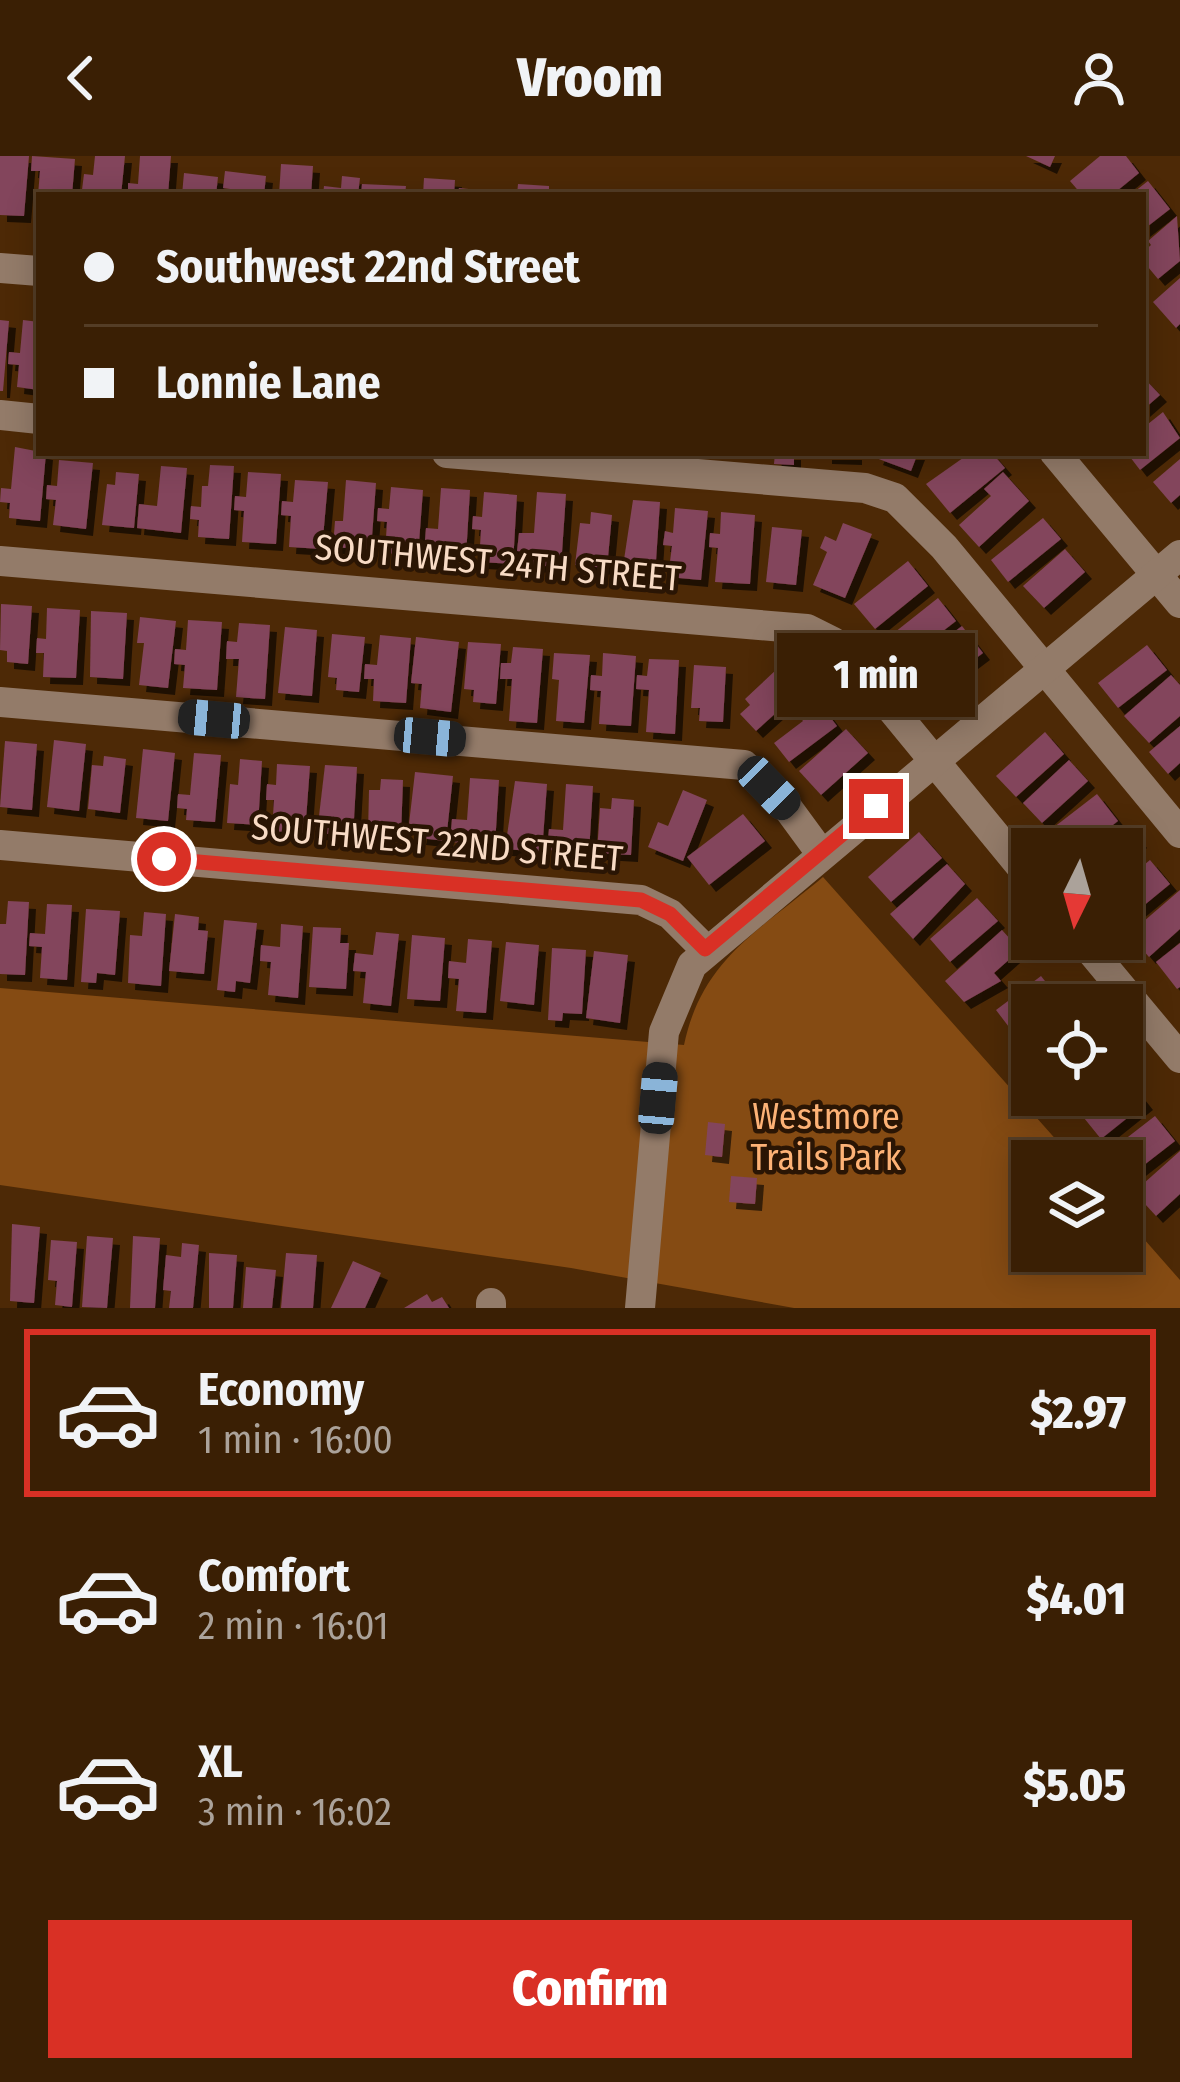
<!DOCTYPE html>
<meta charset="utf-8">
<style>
body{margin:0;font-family:"Fira Sans Condensed",sans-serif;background:#452c13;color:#f1f3f6;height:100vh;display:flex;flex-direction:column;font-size:45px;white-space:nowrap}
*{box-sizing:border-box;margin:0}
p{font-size:39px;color:#aba29a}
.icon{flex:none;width:66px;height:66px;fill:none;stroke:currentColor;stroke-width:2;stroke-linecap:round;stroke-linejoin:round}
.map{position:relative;height:1152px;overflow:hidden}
.side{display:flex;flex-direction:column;background:#3a1f04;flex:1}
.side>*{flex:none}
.guide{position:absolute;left:36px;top:36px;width:1110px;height:264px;border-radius:0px;box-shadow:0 6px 30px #0003,0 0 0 3px #543d26;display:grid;align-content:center;height:264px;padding:0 48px;background:#3a1f04}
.needle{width:78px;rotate:185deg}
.controls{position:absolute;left:1011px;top:672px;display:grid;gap:24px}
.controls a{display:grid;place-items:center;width:132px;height:132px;border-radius:0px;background:#3a1f04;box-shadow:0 6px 30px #0003,0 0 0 3px #543d26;font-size:60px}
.end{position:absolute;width:54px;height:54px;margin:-27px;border:15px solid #d93025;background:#fff;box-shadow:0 0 0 6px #fff}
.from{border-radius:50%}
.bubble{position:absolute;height:84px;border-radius:0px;background:#3a1f04;box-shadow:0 6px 30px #0003,0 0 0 3px #543d26;font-size:39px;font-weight:800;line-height:84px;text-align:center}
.car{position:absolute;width:36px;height:72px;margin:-36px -18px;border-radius:15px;box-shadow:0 0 9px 3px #0007;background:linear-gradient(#222 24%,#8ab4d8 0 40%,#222 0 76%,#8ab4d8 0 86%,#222 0)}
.guide b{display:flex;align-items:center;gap:42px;height:114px;font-size:45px}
.guide b+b{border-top:3px solid #543d26}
.guide i{width:30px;height:30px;background:#f1f3f6}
ul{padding:21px 0 0;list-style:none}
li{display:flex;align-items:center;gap:36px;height:168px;margin:0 24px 18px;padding:0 24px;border:6px solid transparent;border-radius:0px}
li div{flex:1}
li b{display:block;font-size:45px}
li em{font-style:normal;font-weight:800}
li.current{border-color:#d93025}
li>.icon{width:108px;height:108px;stroke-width:1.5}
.cta{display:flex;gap:24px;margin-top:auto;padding:24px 48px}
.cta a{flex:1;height:138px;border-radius:0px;background:#d93025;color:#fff;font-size:48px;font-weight:800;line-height:138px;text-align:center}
header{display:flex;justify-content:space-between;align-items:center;height:156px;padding:0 48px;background:#3a1f04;font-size:54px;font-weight:800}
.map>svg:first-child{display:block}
.green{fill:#854b13}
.building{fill:#83455b;filter:url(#shadow)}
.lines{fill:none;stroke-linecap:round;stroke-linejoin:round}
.minor{stroke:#937b69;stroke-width:30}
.route{stroke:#d93025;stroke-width:15}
.labels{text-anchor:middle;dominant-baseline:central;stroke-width:9;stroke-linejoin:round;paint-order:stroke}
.street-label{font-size:36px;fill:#f8dbc5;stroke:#2a1504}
.park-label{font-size:36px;fill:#fdb276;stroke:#2a1504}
</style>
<header><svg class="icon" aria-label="back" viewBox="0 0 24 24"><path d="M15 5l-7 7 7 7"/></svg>Vroom<svg class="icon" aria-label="person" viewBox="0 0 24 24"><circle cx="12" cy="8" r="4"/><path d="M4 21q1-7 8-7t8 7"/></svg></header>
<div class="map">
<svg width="1180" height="1152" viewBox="0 0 1180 1152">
<defs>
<filter id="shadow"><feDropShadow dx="7" dy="7" stdDeviation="0" flood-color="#0009"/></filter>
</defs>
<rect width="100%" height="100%" fill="#4d2906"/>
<!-- green -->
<path class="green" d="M823 721 1075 1005H1032V1095H1122V1058L1180 1124V1152H794L571 1112 0 1029V832L684 889C702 803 759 775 823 721Z"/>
<!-- building -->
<g class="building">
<path d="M0 0H29L24 60 0 59Z"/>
<path d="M32 0 75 3 72 39H38L40 15H31Z"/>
<path d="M95 0H125L121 39 82 34 84 18 93 19Z"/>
<path d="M140 0H171L168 39H128V27L138 28Z"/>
<path d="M1026 0H1055L1050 11Z"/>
<path d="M1100 0H1126L1139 17 1112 39H1082L1070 25Z"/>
<path d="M281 8 313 10 311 39H279Z"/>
<path d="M225 15 266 20 264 39H229L230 33 223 32Z"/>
<path d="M184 17 218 21 216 39H182Z"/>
<path d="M342 20 360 22 358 39H323L324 30 341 32Z"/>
<path d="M424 22 455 24 454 39H423Z"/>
<path d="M1148 25 1170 53 1143 74V39H1130Z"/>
<path d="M362 28 406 30 405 39H361Z"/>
<path d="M518 28 549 30V39H517Z"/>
<path d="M459 32 497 36V39H458Z"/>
<path d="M1177 60 1180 105 1158 123 1143 105V96L1151 89 1148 85Z"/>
<path d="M1180 122V168L1176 172 1153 146Z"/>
<path d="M0 164 9 165 3 235H0Z"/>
<path d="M23 164 39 166V234L17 231 19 209 8 208 9 196 20 197Z"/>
<path d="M1143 221 1160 239 1143 254Z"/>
<path d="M1163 256 1180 282 1140 314 1127 297H1143V272Z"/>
<path d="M15 291 46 297 40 365 9 362 10 347 0 346 1 332 11 333Z"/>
<path d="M775 297H794V309L774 308Z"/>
<path d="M825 297H855V302L825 301Z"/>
<path d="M878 297H918L911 315 876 302Z"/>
<path d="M970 297H992L1005 312 950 357 926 328Z"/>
<path d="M1180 303V339L1171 347 1153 326Z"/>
<path d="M59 304 93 307 86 373 53 369 56 344 46 343 47 329 57 330Z"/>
<path d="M210 309 234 310 229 383 198 381 199 364 190 363 191 350 201 351 202 330H208Z"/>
<path d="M161 310 187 312 181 377 137 372 139 348 157 350Z"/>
<path d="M116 316 139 318 134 372 102 369 107 328 115 329Z"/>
<path d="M248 316 281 318 276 388 242 386 244 355 234 354 235 340 246 341Z"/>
<path d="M1003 316 1029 345 979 391 959 369 991 340 984 333Z"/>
<path d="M295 324 328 326 322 393 289 391 291 360 281 359 282 345 293 346Z"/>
<path d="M346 324 376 327 371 394 333 391 335 365H343Z"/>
<path d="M391 331 423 334 418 400 385 397 387 366 377 365 378 352 389 353Z"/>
<path d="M441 332 470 334 466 400 424 397 426 372 438 373Z"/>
<path d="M484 336 517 339 513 408 479 406 481 374 472 373 473 360 482 361Z"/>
<path d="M537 336 566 338 561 411 529 409 530 396 517 395 519 377H534Z"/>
<path d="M633 344 660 346 655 419 622 417Z"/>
<path d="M675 352 708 355 701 424 668 421 672 390 663 389 665 375 673 377Z"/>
<path d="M591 356 612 359 607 412 575 409 580 367 590 368Z"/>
<path d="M721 356 755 359 750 428 715 426 718 392 709 391 710 377 720 378Z"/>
<path d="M1043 362 1061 383 1008 426 991 404Z"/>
<path d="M843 367 872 378 845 442 813 429 827 396 820 392 825 380 836 385Z"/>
<path d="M772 371 802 374 796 429 766 426Z"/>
<path d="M1065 393 1085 416 1044 452 1023 430Z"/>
<path d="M908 405 928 430 875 473 854 448Z"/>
<path d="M938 442 956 465 903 506 885 484Z"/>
<path d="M1 448 32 450 28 508 7 506V495L0 494Z"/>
<path d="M47 452 80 454 76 522 43 521 44 497H36L37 482 46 483Z"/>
<path d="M91 455 127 457 123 523 90 521Z"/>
<path d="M140 461 176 465 168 532 139 529 144 487H137Z"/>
<path d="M188 464 222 466 217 534 183 532 185 509 174 508 175 493 186 494Z"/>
<path d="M239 467 270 469 265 543 236 541 239 503H226L227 485 237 486Z"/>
<path d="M962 470 983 497 930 537 909 510Z"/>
<path d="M285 471 317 474 312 540 278 537Z"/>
<path d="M332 478 365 481 359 536 336 534 337 522 328 521Z"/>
<path d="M380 479 411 482 406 547 373 545 374 523H364L365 508 377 509Z"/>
<path d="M416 481 459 486 451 556 420 552 422 528 411 527Z"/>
<path d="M468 486 501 488 496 548 473 546 474 534 464 533Z"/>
<path d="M1147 489 1167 514 1118 552 1098 527Z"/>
<path d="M513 491 543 493 537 567 509 565 512 523H500L501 507H511Z"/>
<path d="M554 497 590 499 584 567 556 565 559 524 552 523Z"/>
<path d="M603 497 636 500 631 570 599 568 601 535 590 534 591 519 602 520Z"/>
<path d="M649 503 679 504 675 578 646 576 649 534 636 533 637 519 647 520Z"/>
<path d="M694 509 726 511 723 566 699 565 700 552H691Z"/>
<path d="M777 513 799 536 756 575 740 558 750 549 745 543Z"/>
<path d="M1171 519 1180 529V560L1149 587 1124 560Z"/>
<path d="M814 540 837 570 789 606 774 587 803 565 795 555Z"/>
<path d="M1180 570V607L1168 618 1149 596Z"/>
<path d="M846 573 868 597 821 639 799 615Z"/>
<path d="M1045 576 1064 598 1016 641 996 620Z"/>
<path d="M54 584 86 588 79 655 47 651Z"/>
<path d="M5 585 37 588 32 654 0 651Z"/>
<path d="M143 593 175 597 168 665 136 662Z"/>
<path d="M194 597 221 599 215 666 186 664 187 653 177 652 178 638 190 639Z"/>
<path d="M104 600 126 603 120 657 88 653 92 609 103 610Z"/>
<path d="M240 603 262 605 258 669 227 667 230 628 238 629Z"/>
<path d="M1069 604 1088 625 1042 667 1023 647Z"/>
<path d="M277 608 310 610 305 677 272 675 274 644H266L267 628 276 629Z"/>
<path d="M325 609 357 611 353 680 317 677Z"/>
<path d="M415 616 453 620 446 685 419 682 421 670 409 668Z"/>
<path d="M470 622 499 624 495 689 450 686 452 663 467 664Z"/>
<path d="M381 623 403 624 401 679 368 678 369 634H380Z"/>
<path d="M515 625 547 628 542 696 505 693Z"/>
<path d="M566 628 593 630 589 697 547 694 549 673 563 674Z"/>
<path d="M683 634 707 644 683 705 648 691 658 666 668 670Z"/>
<path d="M1097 638 1118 665 1082 693H1062L1049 675Z"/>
<path d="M612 642 634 644 631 699 597 697 600 652 611 653Z"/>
<path d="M743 658 765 685 709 729 687 701Z"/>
<path d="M1126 669 1140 685 1133 691 1138 696 1122 709V693H1098Z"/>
<path d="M919 676 942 702 891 746 868 721Z"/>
<path d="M1150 704 1170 728 1125 765 1122 717 1127 723Z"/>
<path d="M947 708 965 728 913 783 890 758Z"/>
<path d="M1180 734V773L1149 801 1129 778Z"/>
<path d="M977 742 998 765 950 806 930 783Z"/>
<path d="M8 745 29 746 25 819 0 818V768H6Z"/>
<path d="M47 748 72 749 67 824 40 822 42 791 29 790 30 777 45 778Z"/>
<path d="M86 753 120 755 115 819 97 817 96 827 81 826Z"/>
<path d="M144 756 166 758 161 830 128 827 130 779 142 780Z"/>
<path d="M175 758 199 761 198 774 208 775 204 818 169 815Z"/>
<path d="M224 764 257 767 250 827 236 825 235 836 217 834Z"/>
<path d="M281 768 303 770 298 842 268 839 271 806 260 805 261 789 280 791Z"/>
<path d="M313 771 341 772 340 787H349L346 833 309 831Z"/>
<path d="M1002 774 1020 794 994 817 1001 825 964 846 945 825Z"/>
<path d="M376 776 399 778 391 850 363 847 366 816 353 815 355 797 373 799Z"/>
<path d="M412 779 445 782 440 845 407 843Z"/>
<path d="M468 783 492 785 486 857 456 855 459 823 448 822 449 805 466 807Z"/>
<path d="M506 786 539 789 534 849 500 845Z"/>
<path d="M1180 787V831L1177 833 1156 806Z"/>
<path d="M552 792 586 794 582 858 563 857 562 865 548 864Z"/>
<path d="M594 795 628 799 620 867 586 862Z"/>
<path d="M1041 820 1060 844 1032 849V866L1015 879 996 854Z"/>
<path d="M1032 885V911L1019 895Z"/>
<path d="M1131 928 1146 947 1101 983 1080 957 1102 939H1122Z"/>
<path d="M1155 960 1175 985 1126 1023 1122 1005H1111L1106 998Z"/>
<path d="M708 966 725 968 722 1001 705 999Z"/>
<path d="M1180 995V1038L1156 1060 1134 1036Z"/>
<path d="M731 1020 757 1022 755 1048 729 1046Z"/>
<path d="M12 1068 40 1071 34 1147 10 1145Z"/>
<path d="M87 1080 113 1082 107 1152 82 1151Z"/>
<path d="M133 1080 160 1082 155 1152H130Z"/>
<path d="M51 1084 77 1086 72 1151 55 1149 57 1125 48 1124Z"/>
<path d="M182 1087 199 1089 193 1152H169L171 1135 163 1134 166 1099 181 1101Z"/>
<path d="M209 1097 237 1099 233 1152H209Z"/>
<path d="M286 1097 317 1099 313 1152H281Z"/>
<path d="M353 1105 381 1117 365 1152H331Z"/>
<path d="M246 1111 276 1114 272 1152H243Z"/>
<path d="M427 1138 432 1146 442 1141 449 1152H404Z"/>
</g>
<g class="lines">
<!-- minor -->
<g class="minor">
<path d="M0 112 39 115"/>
<path d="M0 259 39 263"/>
<path d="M447 297 865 332 895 342 944 391 1180 677"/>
<path d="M1055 297 1180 447"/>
<path d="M0 405 807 473 833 486 853 506 1032 724"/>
<path d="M0 546 744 609 787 651 820 696"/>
<path d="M0 689 641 744 670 758 705 793"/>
<path d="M1081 783 1180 902"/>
<path d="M491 1152V1147"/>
<path d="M640 1152 664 876 692 809 1180 399"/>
</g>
</g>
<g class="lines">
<!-- route -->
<path class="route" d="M164 703 641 744 670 758 705 793 876 650"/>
</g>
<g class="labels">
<!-- street labels -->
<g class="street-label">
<text transform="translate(498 407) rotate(5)">SOUTHWEST 24TH STREET</text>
<text transform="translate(437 687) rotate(5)">SOUTHWEST 22ND STREET</text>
</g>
<!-- park labels -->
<g class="park-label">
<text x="826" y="961">Westmore<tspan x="826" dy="41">Trails Park</tspan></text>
</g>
</g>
</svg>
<div class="controls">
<a><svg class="needle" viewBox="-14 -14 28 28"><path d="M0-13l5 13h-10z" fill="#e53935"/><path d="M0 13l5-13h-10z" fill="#aba29a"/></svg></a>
<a><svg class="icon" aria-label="locate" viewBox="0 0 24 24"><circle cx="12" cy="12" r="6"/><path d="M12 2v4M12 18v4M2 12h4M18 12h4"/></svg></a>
<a><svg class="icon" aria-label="layers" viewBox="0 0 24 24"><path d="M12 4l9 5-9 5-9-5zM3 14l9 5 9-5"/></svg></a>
</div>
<i class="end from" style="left:164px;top:703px"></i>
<i class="end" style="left:876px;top:650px"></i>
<div class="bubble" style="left:777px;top:477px;width:198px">1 min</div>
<i class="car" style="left:214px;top:563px;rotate:275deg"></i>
<i class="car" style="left:430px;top:581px;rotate:95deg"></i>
<i class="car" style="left:769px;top:632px;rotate:136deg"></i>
<i class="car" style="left:658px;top:942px;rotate:5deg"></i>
<div class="guide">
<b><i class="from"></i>Southwest 22nd Street</b>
<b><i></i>Lonnie Lane</b>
</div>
</div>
<section class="side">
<ul>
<li class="current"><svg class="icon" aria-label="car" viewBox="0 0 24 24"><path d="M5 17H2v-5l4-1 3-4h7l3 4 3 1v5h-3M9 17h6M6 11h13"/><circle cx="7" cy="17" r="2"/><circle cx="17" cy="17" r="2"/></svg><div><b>Economy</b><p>1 min · 16:00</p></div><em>$2.97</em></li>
<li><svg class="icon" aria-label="car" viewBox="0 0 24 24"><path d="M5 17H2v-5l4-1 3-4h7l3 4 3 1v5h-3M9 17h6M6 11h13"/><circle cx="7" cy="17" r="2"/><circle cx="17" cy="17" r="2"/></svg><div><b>Comfort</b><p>2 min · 16:01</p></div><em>$4.01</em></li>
<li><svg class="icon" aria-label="car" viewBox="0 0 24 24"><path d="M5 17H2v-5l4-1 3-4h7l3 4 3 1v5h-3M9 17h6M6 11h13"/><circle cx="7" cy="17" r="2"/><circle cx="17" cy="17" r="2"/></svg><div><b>XL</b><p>3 min · 16:02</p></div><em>$5.05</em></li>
</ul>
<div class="cta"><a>Confirm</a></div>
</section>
